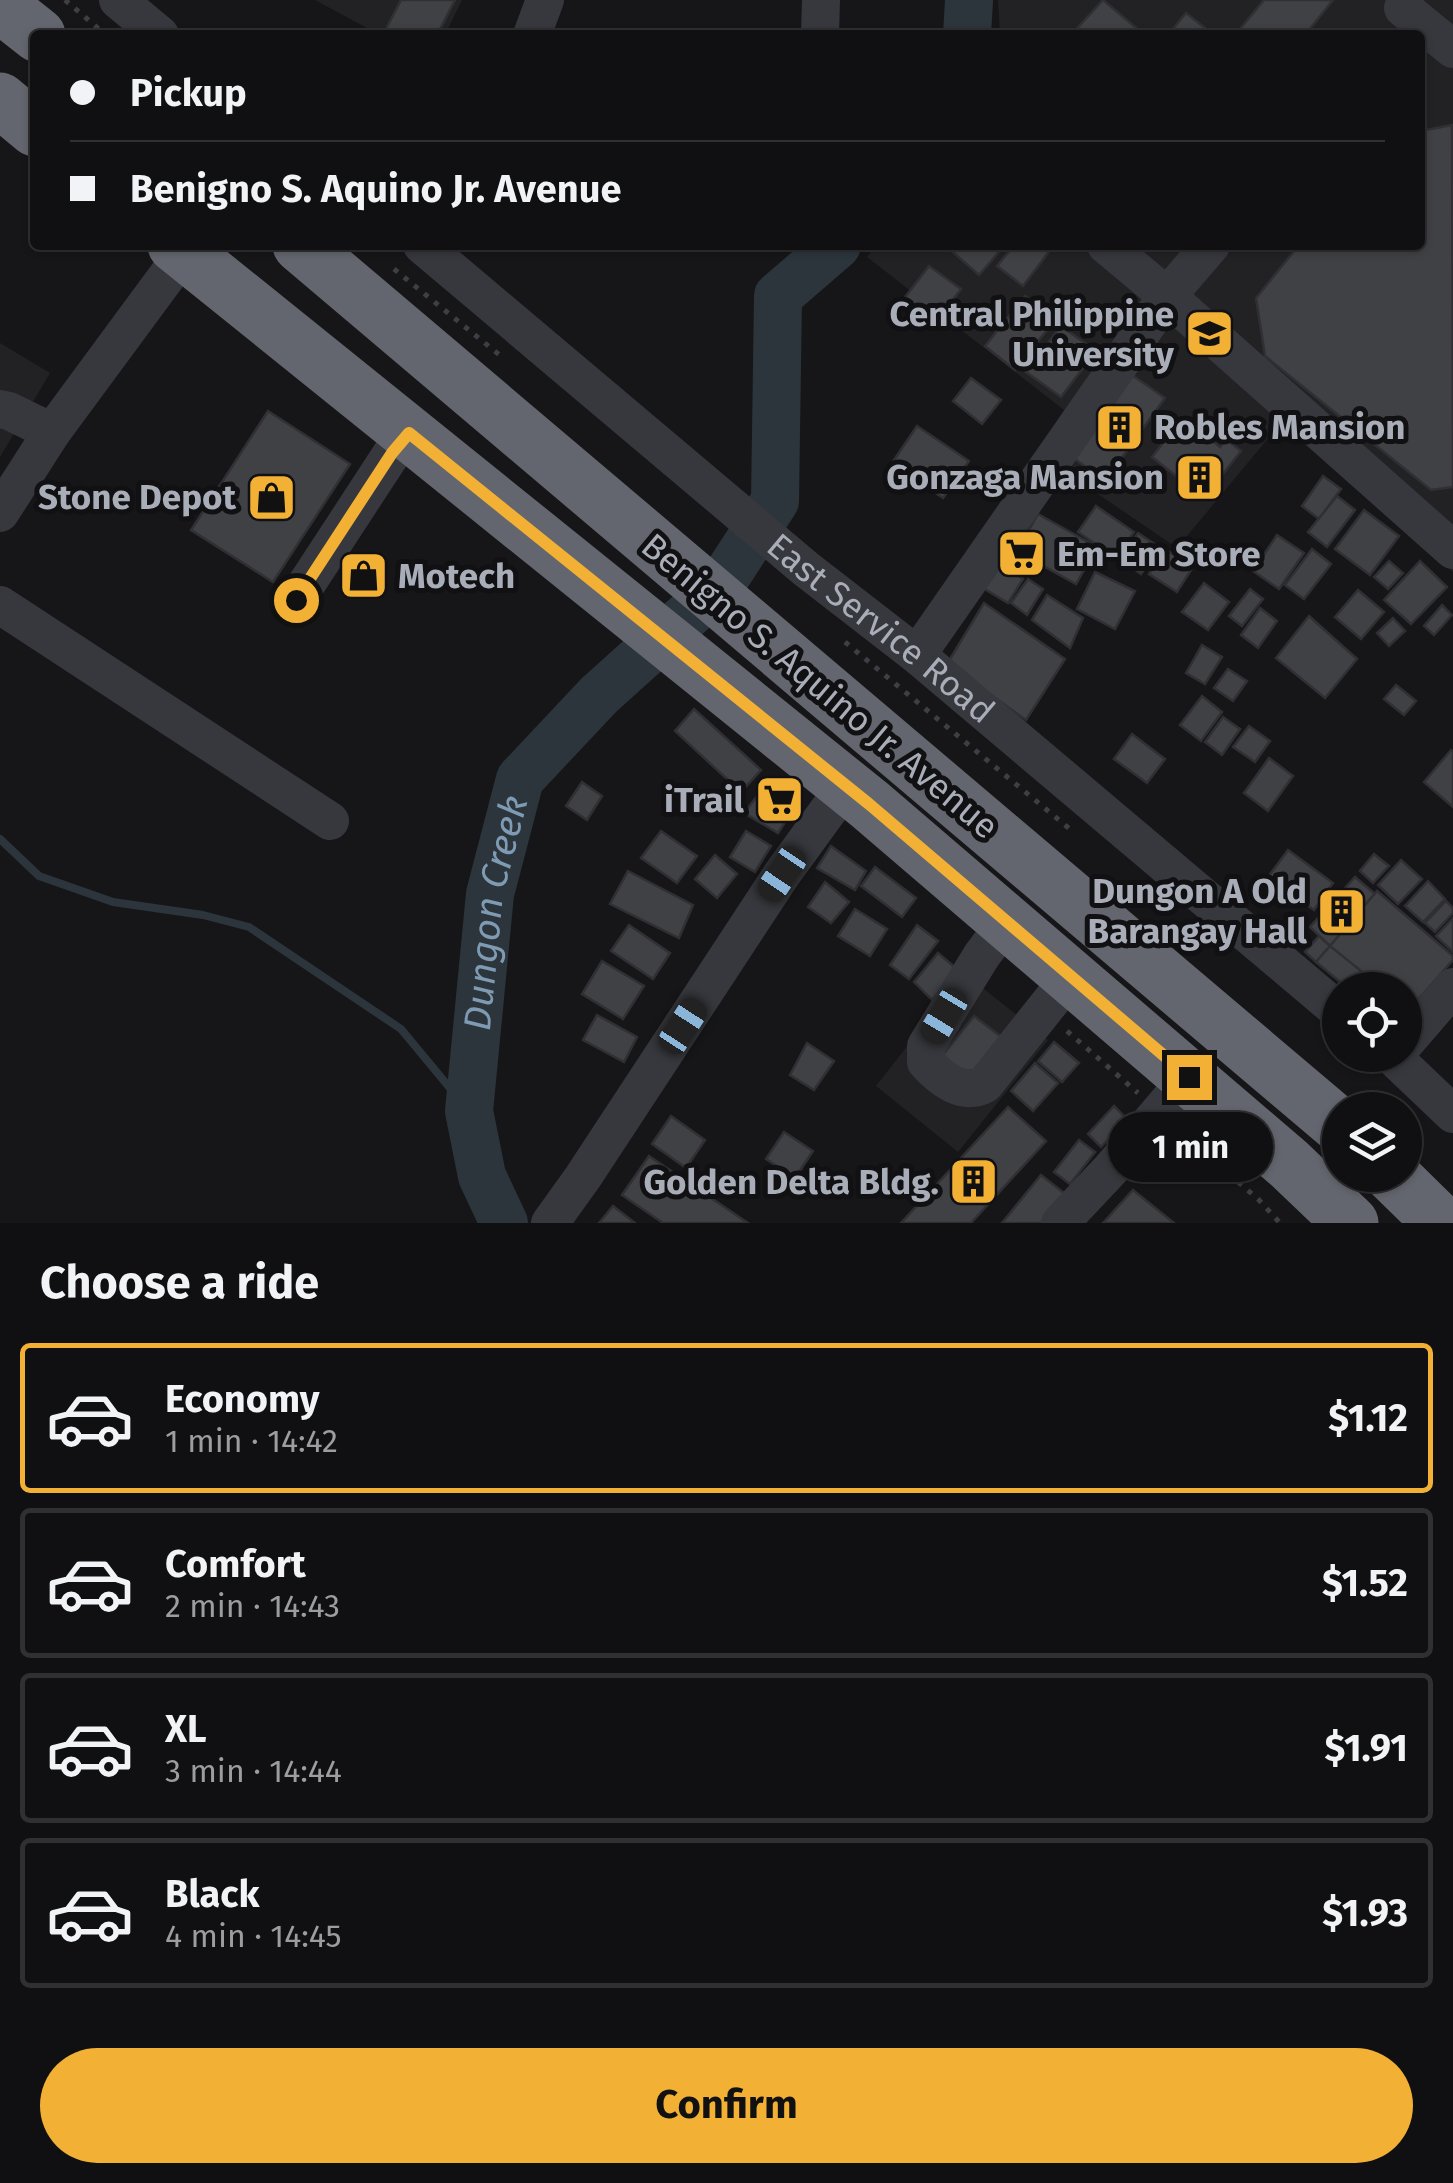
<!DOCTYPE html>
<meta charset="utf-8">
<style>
body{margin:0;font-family:"Fira Sans",sans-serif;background:#1e1e20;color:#f1f3f6;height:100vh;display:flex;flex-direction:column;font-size:38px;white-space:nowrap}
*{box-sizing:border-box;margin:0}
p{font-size:32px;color:#9c9d9f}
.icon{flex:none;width:55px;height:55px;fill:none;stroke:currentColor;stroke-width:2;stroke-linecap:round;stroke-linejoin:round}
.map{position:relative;height:1223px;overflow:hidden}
.drawer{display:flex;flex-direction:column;background:#101012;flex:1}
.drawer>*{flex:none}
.banner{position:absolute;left:30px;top:30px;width:1395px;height:220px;border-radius:10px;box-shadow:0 2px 8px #0004,0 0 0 2px #303032;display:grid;align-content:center;height:220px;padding:0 40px;background:#101012}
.buttons{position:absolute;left:1322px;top:972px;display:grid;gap:20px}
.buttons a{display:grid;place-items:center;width:100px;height:100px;border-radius:50%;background:#101012;box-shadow:0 2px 8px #0004,0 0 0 2px #303032;font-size:50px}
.end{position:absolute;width:45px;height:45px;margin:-22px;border:12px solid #f2b134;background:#111;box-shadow:0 0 0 5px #111}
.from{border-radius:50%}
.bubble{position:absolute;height:70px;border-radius:35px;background:#101012;box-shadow:0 2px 8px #0004,0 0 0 2px #303032;font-size:32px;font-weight:700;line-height:70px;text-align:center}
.car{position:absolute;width:30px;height:60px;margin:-30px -15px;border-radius:12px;box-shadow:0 0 8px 2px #0007;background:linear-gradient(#222 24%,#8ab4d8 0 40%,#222 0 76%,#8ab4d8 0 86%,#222 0)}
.banner b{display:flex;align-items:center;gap:35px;height:95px;font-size:38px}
.banner b+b{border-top:2px solid #303032}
.banner i{width:25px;height:25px;background:#f1f3f6}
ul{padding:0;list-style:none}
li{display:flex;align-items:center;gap:30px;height:150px;margin:0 20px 15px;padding:0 20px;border:5px solid #303032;border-radius:10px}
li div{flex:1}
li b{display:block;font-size:38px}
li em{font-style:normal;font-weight:700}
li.current{border-color:#f2b134}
li>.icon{width:90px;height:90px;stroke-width:1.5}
h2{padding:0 40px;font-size:45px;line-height:120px}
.cta{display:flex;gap:20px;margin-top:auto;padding:20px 40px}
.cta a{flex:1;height:115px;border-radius:60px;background:#f2b134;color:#111;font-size:40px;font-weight:700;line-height:115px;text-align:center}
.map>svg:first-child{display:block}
.built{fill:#222225}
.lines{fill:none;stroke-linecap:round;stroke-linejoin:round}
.stream{stroke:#2c353c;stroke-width:8}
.river{stroke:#2c353c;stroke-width:48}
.building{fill:#404145;stroke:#303034;stroke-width:2.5}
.path{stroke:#3d3f44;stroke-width:5;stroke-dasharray:5 8;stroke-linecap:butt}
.minor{stroke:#37383d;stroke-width:38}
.highway{stroke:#63666e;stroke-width:55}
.route{stroke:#f2b134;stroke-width:12}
.labels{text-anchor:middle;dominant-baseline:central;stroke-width:10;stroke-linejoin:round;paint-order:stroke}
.poi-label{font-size:35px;font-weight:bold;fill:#a8adb8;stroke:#111113;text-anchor:end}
.street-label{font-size:35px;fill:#a8adb8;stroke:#111113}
.water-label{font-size:38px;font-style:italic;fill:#7f9bb3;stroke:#111113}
</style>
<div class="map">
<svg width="1453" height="1223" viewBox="0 0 1453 1223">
<rect width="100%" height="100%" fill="#161618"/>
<!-- built -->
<g class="built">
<path d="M315 0H462L445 35H380Z"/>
<path d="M998 0H1453V572L1281 423 1177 548 1038 453 1064 410 867 257 876 245H1420V35H1000Z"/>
<path d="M0 343 50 373 0 457Z"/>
<path d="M964 973 1048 1040 958 1152 876 1086Z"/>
</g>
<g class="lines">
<!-- stream -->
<path class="stream" d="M0 839 39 876 113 902 203 915 249 927 401 1029 469 1111"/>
<!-- river -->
<g class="river">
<path d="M967 35 969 0"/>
<path id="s1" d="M504 1223 482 1176 469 1111 490 894 520 779 599 695 720 586 775 501 778 296 837 245"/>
</g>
</g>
<!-- building -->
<g class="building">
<path d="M401 0H455L437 35H394L385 31Z"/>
<path d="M1103 0 1140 31 1137 35H1071Z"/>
<path d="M1264 0H1333L1305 35H1235Z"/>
<path d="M1186 13 1214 35H1168Z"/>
<path d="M1452 125 1453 487 1431 490 1265 356 1256 298 1299 245H1420V131Z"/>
<path d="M945 245H1005L979 275Z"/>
<path d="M1014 245H1054L1023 286 997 266Z"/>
<path d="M929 266 961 289 931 329 899 305Z"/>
<path d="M1025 296 1055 320 1015 370 985 346Z"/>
<path d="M1061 326 1096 351 1061 397 1026 372Z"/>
<path d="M1132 375 1165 398 1105 481 1072 457Z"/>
<path d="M971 378 1001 400 982 424 953 401Z"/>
<path d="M268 411 350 464 273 582 191 530Z"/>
<path d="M1183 417 1220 447 1226 439 1241 451 1204 498 1152 457Z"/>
<path d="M917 426 969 461 943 498 892 463Z"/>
<path d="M1323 476 1341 489 1319 519 1302 506Z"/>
<path d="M1337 496 1355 510 1327 547 1308 532Z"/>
<path d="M1096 506 1134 532 1116 558 1078 532Z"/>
<path d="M1364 510 1399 536 1370 575 1335 549Z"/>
<path d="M1038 514 1097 547 1076 584 1022 554 1023 548 1017 551Z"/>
<path d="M1138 533 1159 547 1141 574 1120 559Z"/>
<path d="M1277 535 1304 553 1279 589 1253 571Z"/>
<path d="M1165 549 1193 567 1177 592 1149 574Z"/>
<path d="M1312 549 1331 564 1304 599 1285 585Z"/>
<path d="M1389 561 1403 573 1388 589 1374 577Z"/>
<path d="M1420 561 1447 587 1411 624 1384 600Z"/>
<path d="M998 564 1023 579 1008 603 983 588Z"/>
<path d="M1095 572 1135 591 1115 629 1077 609Z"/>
<path d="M1028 579 1043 589 1027 615 1011 603Z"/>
<path d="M1204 583 1229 602 1208 630 1182 612Z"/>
<path d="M1250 589 1263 599 1242 626 1229 616Z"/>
<path d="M1358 590 1384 612 1361 639 1335 617Z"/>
<path d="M1047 595 1083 618 1070 648 1032 620Z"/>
<path d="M984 603 1065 659 1026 720 947 664Z"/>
<path d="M1442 605 1452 615 1434 635 1424 626Z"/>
<path d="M1260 608 1277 621 1258 648 1241 635Z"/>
<path d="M1309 616 1357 659 1325 698 1276 658Z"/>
<path d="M1393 618 1405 631 1389 646 1377 633Z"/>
<path d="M1202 645 1222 657 1205 684 1186 673Z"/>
<path d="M1228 669 1247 681 1233 701 1214 688Z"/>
<path d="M1396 685 1416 701 1404 715 1384 699Z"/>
<path d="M1202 696 1222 712 1201 741 1180 725Z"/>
<path d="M694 709 761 770 741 792 675 731Z"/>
<path d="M1223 717 1240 729 1222 755 1205 742Z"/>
<path d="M1249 726 1270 741 1255 762 1233 747Z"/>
<path d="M1132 734 1165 759 1147 783 1114 759Z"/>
<path d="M1451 750 1453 752V807L1424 782Z"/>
<path d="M1269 758 1293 776 1268 811 1244 793Z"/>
<path d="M582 782 602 796 587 820 566 806Z"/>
<path d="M766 785 795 807 778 833 744 813Z"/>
<path d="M661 831 697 856 677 883 641 858Z"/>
<path d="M746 831 771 846 755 872 730 857Z"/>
<path d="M831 846 866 871 855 890 817 868Z"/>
<path d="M1288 850 1333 883 1314 910 1268 877Z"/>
<path d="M1374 854 1389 866 1373 883 1360 871Z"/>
<path d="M715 855 737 874 717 898 695 879Z"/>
<path d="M1401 860 1422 879 1398 904 1378 885Z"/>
<path d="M875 867 916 898 902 917 861 886Z"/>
<path d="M628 871 693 905 679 938 610 904Z"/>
<path d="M1355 877 1375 894 1330 946 1310 927Z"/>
<path d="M1428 881 1445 899 1423 922 1405 906Z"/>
<path d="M825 882 849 902 831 923 808 907Z"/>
<path d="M1377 891 1453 956V960L1407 1012 1405 1011V990H1381L1330 946Z"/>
<path d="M1446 901 1453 908V913L1435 932 1425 923Z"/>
<path d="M855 909 887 929 870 956 838 936Z"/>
<path d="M1453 918V952L1436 936Z"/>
<path d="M629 925 670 953 653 979 611 951Z"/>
<path d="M917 925 938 941 909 979 890 965Z"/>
<path d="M1319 936 1330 946 1316 962 1305 952Z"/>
<path d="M1330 946 1371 979 1362 990H1350L1316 962Z"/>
<path d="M938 953 958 970 932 1000 914 982Z"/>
<path d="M602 961 644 986 623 1019 582 994Z"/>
<path d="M597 1015 637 1037 624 1062 583 1040Z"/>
<path d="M974 1016 1004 1039 971 1080 941 1057Z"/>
<path d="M1054 1042 1079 1063 1062 1082 1038 1061Z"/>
<path d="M807 1043 834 1061 814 1090 790 1075Z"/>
<path d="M1035 1063 1058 1083 1033 1111 1011 1091Z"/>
<path d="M1114 1106 1127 1119 1101 1147 1088 1134Z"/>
<path d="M1008 1107 1046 1141 971 1223H901Z"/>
<path d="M671 1116 705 1140 686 1168 652 1144Z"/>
<path d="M784 1132 813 1151 795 1178 766 1159Z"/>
<path d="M1079 1140 1095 1152 1070 1184 1054 1172Z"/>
<path d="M649 1156 748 1223H663L622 1195Z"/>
<path d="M1041 1175 1069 1197 1048 1223H1002Z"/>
<path d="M1133 1190 1174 1223H1103Z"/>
<path d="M613 1206 635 1223H599Z"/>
</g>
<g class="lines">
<!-- path -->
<g class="path">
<path d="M65 0 106 35"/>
<path d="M394 269 502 357"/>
<path d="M845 642 1071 830"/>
<path d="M1067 1031 1138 1093"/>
<path d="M1346 1055 1363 1069"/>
<path d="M1179 1131 1259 1200 1280 1223"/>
</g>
<!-- minor -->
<g class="minor">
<path d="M118 0 160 35"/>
<path d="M1403 8 1453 49"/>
<path d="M532 35 545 0"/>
<path d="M820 35 821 0"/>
<path id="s2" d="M422 245 806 569 917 655 1340 1012"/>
<path d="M1106 245 1167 296 1453 550"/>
<path d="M0 409 9 411 52 432"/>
<path d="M0 513 52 432 184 253"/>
<path d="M296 600 392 453 409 433"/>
<path d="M0 605 330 821"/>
<path d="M917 655 1167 296 1211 245"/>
<path d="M1007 922 982 955 926 1046V1062C941 1079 963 1096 985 1084L1071 976"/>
<path d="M1405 1043 1453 987"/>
<path d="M1391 1055 1453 1114"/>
<path d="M550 1223 583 1177 782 874 846 786"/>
<path d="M1060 1223 1111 1169 1189 1077"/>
</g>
<!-- highway -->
<g class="highway">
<path d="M0 5 38 35"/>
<path d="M0 100 35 129"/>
<path d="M175 245 869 804 1288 1163 1351 1223"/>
<path d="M300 245 1340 1126"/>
<path d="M1392 1175 1441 1223"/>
</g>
</g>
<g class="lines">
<!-- route -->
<path class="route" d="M296 600 392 453 409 433 869 804 1189 1077"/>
</g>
<!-- icons -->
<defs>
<symbol id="university-square" viewBox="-11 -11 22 22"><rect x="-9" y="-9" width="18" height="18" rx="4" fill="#f2b134" stroke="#111113"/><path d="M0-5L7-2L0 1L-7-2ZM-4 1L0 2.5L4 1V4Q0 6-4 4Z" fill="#111"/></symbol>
<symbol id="building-square" viewBox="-11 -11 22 22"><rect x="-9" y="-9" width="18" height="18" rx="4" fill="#f2b134" stroke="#111113"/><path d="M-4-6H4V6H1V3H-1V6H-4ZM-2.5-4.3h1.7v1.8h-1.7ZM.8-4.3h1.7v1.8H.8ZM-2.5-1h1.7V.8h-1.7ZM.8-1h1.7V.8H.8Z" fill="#111"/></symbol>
<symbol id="shop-square" viewBox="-11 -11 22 22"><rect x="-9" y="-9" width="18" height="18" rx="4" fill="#f2b134" stroke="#111113"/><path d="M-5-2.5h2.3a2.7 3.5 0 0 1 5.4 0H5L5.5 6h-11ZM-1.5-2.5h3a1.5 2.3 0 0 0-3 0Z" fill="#111"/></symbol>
<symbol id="supermarket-square" viewBox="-11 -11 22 22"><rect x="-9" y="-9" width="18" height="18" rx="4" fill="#f2b134" stroke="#111113"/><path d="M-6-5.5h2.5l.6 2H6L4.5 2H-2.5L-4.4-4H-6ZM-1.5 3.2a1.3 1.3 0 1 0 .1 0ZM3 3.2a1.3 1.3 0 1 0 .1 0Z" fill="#111"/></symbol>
</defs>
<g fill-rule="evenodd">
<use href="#university-square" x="1182" y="306" width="55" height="55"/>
<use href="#building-square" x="1092" y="400" width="55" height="55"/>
<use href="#building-square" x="1172" y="450" width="55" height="55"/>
<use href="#shop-square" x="244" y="470" width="55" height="55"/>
<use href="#supermarket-square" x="994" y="526" width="55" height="55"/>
<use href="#shop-square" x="336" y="548" width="55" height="55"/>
<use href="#supermarket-square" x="752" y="772" width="55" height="55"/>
<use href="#building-square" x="1314" y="884" width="55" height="55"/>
<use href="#building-square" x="946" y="1154" width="55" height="55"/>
</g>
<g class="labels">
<!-- poi labels -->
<g class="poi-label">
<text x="1174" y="314">Central Philippine<tspan x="1174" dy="40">University</tspan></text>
<text x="1154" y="427" text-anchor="start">Robles Mansion</text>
<text x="1164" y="477">Gonzaga Mansion</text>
<text x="236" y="497">Stone Depot</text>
<text x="1057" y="554" text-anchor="start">Em-Em Store</text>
<text x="398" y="576" text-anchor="start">Motech</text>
<text x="744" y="800">iTrail</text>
<text x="1307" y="891">Dungon A Old<tspan x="1307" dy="40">Barangay Hall</tspan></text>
<text x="939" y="1182">Golden Delta Bldg.</text>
</g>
<!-- street labels -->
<g class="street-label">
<text stroke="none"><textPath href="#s2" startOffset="598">East Service Road</textPath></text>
<text transform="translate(820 686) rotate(40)">Benigno S. Aquino Jr. Avenue</text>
</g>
<!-- water labels -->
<g class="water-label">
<text stroke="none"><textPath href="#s1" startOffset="318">Dungon Creek</textPath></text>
</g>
</g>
</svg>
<div class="buttons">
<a><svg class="icon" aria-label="locate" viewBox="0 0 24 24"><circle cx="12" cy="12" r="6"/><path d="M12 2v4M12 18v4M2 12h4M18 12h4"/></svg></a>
<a><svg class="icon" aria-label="layers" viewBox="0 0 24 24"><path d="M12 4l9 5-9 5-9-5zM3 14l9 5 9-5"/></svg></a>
</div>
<i class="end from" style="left:296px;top:600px"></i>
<i class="end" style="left:1189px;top:1077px"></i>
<div class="bubble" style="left:1108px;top:1112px;width:165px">1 min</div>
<i class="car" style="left:782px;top:874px;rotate:214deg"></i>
<i class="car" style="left:944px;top:1016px;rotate:211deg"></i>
<i class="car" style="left:683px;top:1026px;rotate:33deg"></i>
<div class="banner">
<b><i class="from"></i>Pickup</b>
<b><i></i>Benigno S. Aquino Jr. Avenue</b>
</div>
</div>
<section class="drawer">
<h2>Choose a ride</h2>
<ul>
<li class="current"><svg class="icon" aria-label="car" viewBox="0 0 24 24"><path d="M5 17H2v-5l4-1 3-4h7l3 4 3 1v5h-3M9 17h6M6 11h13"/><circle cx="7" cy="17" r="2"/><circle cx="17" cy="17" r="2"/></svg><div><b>Economy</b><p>1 min · 14:42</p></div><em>$1.12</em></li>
<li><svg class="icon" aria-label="car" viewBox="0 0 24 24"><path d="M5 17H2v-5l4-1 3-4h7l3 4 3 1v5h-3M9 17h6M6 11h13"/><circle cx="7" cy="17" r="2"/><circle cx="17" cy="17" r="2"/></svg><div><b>Comfort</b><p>2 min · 14:43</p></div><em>$1.52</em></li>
<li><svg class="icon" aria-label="car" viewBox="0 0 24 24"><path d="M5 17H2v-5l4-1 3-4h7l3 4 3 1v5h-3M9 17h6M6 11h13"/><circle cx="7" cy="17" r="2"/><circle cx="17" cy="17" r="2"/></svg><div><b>XL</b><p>3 min · 14:44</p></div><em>$1.91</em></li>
<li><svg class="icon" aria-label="car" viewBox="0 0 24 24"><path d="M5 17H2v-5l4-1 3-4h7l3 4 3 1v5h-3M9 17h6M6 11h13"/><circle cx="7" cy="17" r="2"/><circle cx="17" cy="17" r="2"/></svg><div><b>Black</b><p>4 min · 14:45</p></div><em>$1.93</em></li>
</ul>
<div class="cta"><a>Confirm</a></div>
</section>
